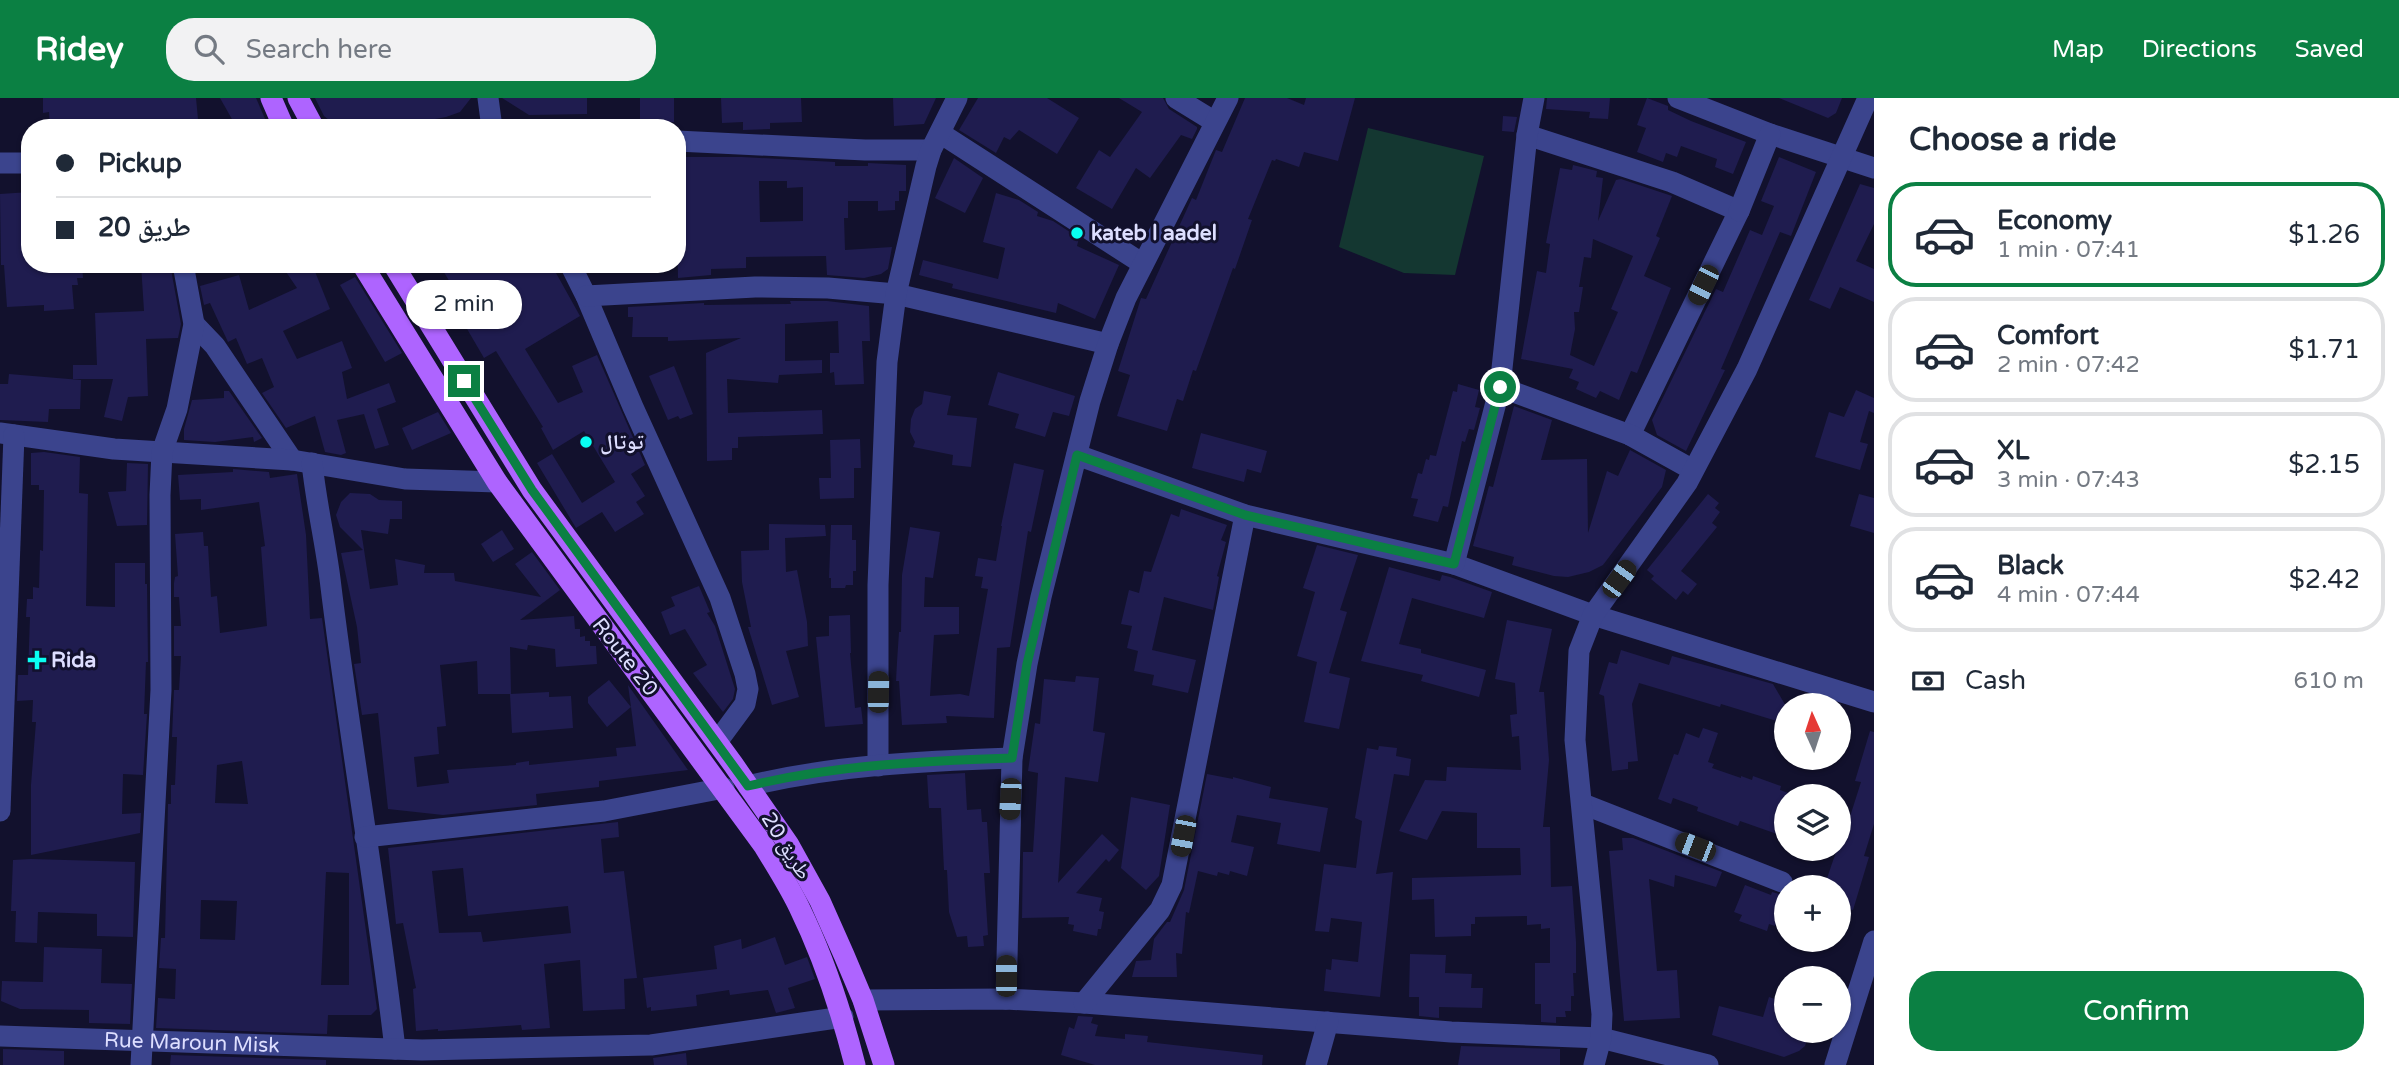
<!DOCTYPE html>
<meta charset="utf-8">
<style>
body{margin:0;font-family:"Varela Round","Noto Naskh Arabic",sans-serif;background:#f2f2f3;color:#1f2937;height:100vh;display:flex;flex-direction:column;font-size:26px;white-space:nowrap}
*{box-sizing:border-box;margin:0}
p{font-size:23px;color:#747a83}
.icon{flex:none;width:38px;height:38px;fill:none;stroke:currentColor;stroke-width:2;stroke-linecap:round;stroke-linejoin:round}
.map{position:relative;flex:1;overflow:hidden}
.side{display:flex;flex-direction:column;background:#fff;width:525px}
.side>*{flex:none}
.banner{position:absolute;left:21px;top:21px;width:665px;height:154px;border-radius:28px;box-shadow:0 2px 5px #0004;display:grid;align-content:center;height:154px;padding:0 35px;background:#fff}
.needle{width:46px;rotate:357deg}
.buttons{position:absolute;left:1774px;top:595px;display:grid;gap:14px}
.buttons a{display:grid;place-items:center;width:77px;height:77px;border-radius:50%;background:#fff;box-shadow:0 2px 5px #0004;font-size:35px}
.end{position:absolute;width:32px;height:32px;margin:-16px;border:9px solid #0b8043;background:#fff;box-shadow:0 0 0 4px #fff}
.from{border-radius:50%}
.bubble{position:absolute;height:49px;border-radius:24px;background:#fff;box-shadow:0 2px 5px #0004;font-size:23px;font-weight:600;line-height:49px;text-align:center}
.car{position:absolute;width:21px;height:42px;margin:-21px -10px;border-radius:9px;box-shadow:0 0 5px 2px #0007;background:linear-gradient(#222 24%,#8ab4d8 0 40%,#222 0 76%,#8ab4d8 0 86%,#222 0)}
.banner b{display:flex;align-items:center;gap:24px;height:66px;font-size:26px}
.banner b+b{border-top:2px solid #e0e1e3}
.banner i{width:18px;height:18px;background:#1f2937}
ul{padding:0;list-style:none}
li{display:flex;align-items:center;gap:21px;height:105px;margin:0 14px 10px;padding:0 21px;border:4px solid #e0e1e3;border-radius:28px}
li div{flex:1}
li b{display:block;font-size:26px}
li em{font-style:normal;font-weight:600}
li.on{border-color:#0b8043}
li>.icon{width:63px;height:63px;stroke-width:1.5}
h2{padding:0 35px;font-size:32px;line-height:84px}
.pay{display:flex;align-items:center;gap:18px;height:77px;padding:0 35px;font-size:26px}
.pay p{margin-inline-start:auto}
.primary-button{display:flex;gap:14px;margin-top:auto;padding:14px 35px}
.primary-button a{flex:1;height:80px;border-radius:28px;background:#0b8043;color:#fff;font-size:28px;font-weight:600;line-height:80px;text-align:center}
header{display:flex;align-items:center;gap:42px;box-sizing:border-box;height:98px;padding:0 35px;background:#0b8043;color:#fff}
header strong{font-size:33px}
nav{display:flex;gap:38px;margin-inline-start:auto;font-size:24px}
.search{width:490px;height:63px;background:#f2f2f3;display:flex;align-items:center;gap:18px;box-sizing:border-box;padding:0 24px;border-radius:28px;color:#747a83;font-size:26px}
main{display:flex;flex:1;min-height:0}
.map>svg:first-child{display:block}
.green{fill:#143731}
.building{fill:#1f1c4f;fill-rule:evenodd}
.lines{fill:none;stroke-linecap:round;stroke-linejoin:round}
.minor{stroke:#3b448d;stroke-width:21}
.major{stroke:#ae64ff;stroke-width:21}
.route{stroke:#0b8043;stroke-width:9}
.poi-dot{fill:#09fff3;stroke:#12112d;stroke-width:2.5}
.labels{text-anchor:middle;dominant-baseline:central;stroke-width:6;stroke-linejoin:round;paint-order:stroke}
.poi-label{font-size:21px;font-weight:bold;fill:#dddeff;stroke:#12112d;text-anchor:start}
.street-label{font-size:21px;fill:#dddeff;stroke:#12112d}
</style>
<header>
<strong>Ridey</strong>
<div class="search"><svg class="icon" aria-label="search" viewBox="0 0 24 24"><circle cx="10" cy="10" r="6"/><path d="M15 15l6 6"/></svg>Search here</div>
<nav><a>Map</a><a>Directions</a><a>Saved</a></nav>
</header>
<main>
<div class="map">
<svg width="1874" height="967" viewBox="0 0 1874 967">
<rect width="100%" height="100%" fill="#12112d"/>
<!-- green -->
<path class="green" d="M1368 30 1484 58 1455 177 1404 175 1339 149Z"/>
<!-- building -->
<g class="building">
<path d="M43 0H196L198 21 158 25 157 22 99 28V30H50L49 14 43 15Z"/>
<path d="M220 0H256L269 30H237Z"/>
<path d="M315 0H471L460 14 446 19 398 28 397 25 345 30H339L324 18Z"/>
<path d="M502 0H587V16L529 17Z"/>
<path d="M640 0H674V24L640 25Z"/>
<path d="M721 0H801L802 24 770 25V31L743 32V24L722 25Z"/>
<path d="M893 0H936L924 26 894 28Z"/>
<path d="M978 0H1047L1079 20 1057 56 1019 32 1010 42 1004 39 996 55 959 32Z"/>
<path d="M1119 0H1163L1169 11 1197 29V31L1192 41 1181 37 1150 80 1136 70 1112 111 1076 90 1099 52 1110 59 1142 14Z"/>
<path d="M1245 0H1287L1304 7 1306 0H1355L1338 63 1304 54 1299 69 1276 61 1275 63 1272 62 1248 121 1252 122 1235 171 1233 170 1196 273 1193 272 1183 303 1177 301 1167 333 1117 318 1130 277 1118 273 1141 200 1146 201 1192 100 1196 102 1216 52 1222 54Z"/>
<path d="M1547 0H1610L1608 21 1589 20 1590 14 1546 11Z"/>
<path d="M1647 0 1668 8V12L1691 23 1746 44 1733 76 1715 69 1717 61 1681 48 1677 59 1666 55 1663 64 1637 54 1646 30 1637 27Z"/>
<path d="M1779 0H1842L1836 15 1828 20Z"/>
<path d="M1503 18 1517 19 1514 34 1502 33Z"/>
<path d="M680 59H742L835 64V68H868V65L906 67V93H899V103H895V112L878 113V103H848V120H844L845 152 892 149 888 171 881 176 864 180 827 177 826 158 746 159V170L711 171V177L678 180 677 124 681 123ZM759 83H787V90L803 89V123L760 124Z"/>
<path d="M1779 59 1816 74 1791 138 1780 134 1721 271 1725 272 1686 353 1657 337 1652 322 1716 191 1723 194 1750 132 1762 137 1774 108 1761 103Z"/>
<path d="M954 60 983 80 965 115 935 100Z"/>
<path d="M1573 67 1597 73 1596 79 1603 80 1598 123 1616 82 1621 81 1672 98 1656 138 1660 140 1644 178 1671 190 1637 275 1631 273 1619 302 1600 293 1596 300 1576 291 1579 284 1569 280 1573 271 1521 261 1537 173 1546 175 1550 146 1546 145 1560 70 1572 72ZM1593 141 1633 158 1611 211 1618 214 1594 268 1570 257 1575 231 1574 214H1579L1583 189H1579L1584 159 1591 160Z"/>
<path d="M1860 86 1874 90V126L1856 163 1874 171V204L1840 189 1830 211 1809 202Z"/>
<path d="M30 94V166H82L83 180H77L78 187H72L74 211 44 213V207L7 209 4 167H1L0 96Z"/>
<path d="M996 95 1019 102 1038 114 1037 118 1053 123 1079 140 1077 148 1119 167 1095 221 1058 205 1056 215 952 190 953 186 919 177 923 162 998 181 1005 150 983 144Z"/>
<path d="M141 166H170L181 226 178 240 146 241 148 298 128 299 122 323 104 319 113 281H73V267H97L95 215 144 213Z"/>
<path d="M293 166H312L330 211 283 233 297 261 342 243 352 270 342 274 347 301 389 285 396 304 377 311 389 347 375 351 364 316 337 322 346 355 341 357 325 354 315 318 286 330 262 295 274 289 262 260 247 266 236 240 228 244 210 205 204 207 200 188 239 177 249 212 297 190 284 171Z"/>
<path d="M439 166H551L580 218 525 251 558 305 583 294 572 268 597 257 645 367 631 376 645 398 636 404 644 416 615 434 602 414 576 430 537 365 552 356 582 405 615 384 584 333 553 352 541 330 543 329 496 253 484 260 463 224 471 219Z"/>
<path d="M355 179 402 255 385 264 340 187Z"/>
<path d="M790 203H827L869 208 870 243H862L864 286 835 287 834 274 830 275V255H839L838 223 785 226V263L822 262V275L779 277 778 285 727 281 728 315 822 312 823 336 738 339V350H732V362L707 363 706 255 741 240 668 243V239H632L633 219H628V209L704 205V207L791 206Z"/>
<path d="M674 268 693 316 680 321 678 318 668 322 649 278Z"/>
<path d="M998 274 1075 298 1069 318 1053 314 1045 339 1015 330 1019 316 988 307Z"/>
<path d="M9 276 81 282 80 311H49L48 324 0 322V286H8Z"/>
<path d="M1458 286 1479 292 1475 309 1480 310 1474 332 1469 331 1465 344 1462 343 1448 409 1443 408 1438 424 1413 418 1418 401 1411 400 1418 375 1422 376 1426 361 1429 362 1430 357 1436 358 1453 293 1457 294Z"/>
<path d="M1856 292 1874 300V315L1869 313 1860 344 1868 346 1860 372 1815 359 1829 314 1844 319Z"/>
<path d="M224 293H229L262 340 254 344 253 339 215 344 184 342V331L192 302 224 300Z"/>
<path d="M924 293 951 298 947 317 977 320 971 369 952 367 953 357 913 349 915 344 910 334 911 321 915 311 922 306Z"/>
<path d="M1514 308 1552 322 1541 362 1587 361 1588 435 1607 373 1618 378 1630 352 1666 372 1662 389 1603 467 1589 474 1568 479 1554 478 1512 467 1514 459 1473 448 1489 388 1493 389Z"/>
<path d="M438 314 451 335 412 352 402 330Z"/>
<path d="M1201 335 1267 353 1261 375 1247 371 1244 384 1192 370Z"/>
<path d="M860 341 861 370H854V400L820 401 819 380H831L830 342Z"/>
<path d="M44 354 80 359 79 395 88 396 86 508 115 509V465H145V486H147L148 564H146L144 616H147L143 677 123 676 122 716 141 715 140 735 31 757V687L36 624H32L33 602 17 603 18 577H28L30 519H26L27 501H33V489L39 490 40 452 43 453 44 392H39V387H31V355Z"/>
<path d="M127 365 148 366 147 427 117 428 108 394 126 393Z"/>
<path d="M1014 365 1044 372 1031 434 1028 433 1010 549 997 550 994 620 946 618 947 625 902 627 899 583H896L897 564 899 534H901L902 477 910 429 940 434 933 480 925 479 924 509H959V536L934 537 930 598 960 596 969 598 988 491 981 490 983 479 975 478 978 460 996 463 1002 428H1001Z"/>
<path d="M233 371 269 374 270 380 297 376 306 437 310 521 322 520 377 911 371 917H328L327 936 156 930 158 900 175 901 176 871 159 870 161 840H165L168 706H171V687H175L177 639H172L174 592H179L181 558H174V528H181L179 499H174V485L175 479 178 478 175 436 203 434 204 448H208L211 499 217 498 220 535 267 528 261 449 265 448 259 404 201 412V401L180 402 178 377 233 374ZM242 663 248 706 215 705 217 667ZM326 774 349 775V887H321ZM201 802 237 803 235 842 200 841Z"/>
<path d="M350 395 370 396 379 402 402 403V421H390L388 436 361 432 370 491 398 487 395 461 425 467 424 475H454L455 483 541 499 515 466 532 454 560 492 520 522 574 518 575 531H580V539L585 538V543H590V548H596L597 566 556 569 555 551 528 547 527 552 510 549 511 596H478L477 563 440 567 446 628 437 629 439 656 414 659 417 689 449 685 447 672 516 667V665L529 663V667L617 658 616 650 636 648 631 609 607 629 588 605V599L609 582 631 609 628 587 688 672 599 683V689L536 696 537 707 443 717 388 711 378 615 362 617 354 566 361 565 357 529 341 455 363 452 340 429 336 417 341 404Z"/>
<path d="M1708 396 1719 405 1715 410 1720 414 1712 425 1717 429 1681 473 1697 486 1688 497 1683 493 1676 502 1651 481 1654 478 1647 472Z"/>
<path d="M1859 396 1874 400V435L1850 428Z"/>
<path d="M1181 411 1227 427 1221 442 1226 444 1217 478 1219 479 1213 512 1164 499 1152 552 1196 562 1188 595 1152 587 1154 577 1134 573 1138 553 1127 550 1132 528 1121 526 1129 492 1139 495 1144 473 1151 474 1171 416 1179 419Z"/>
<path d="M769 426 825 427 826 438 785 440 786 474 797 472 807 524 808 548 786 553 799 599 772 607 748 529H751L742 484 741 453 769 452Z"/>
<path d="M831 427H852V442H856V473H853V487H846L845 490H831V480H829Z"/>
<path d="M502 432 514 451 493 464 481 446Z"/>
<path d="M1317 447 1358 457 1340 512 1347 514 1329 575 1350 580 1339 631 1304 624 1317 564 1297 558 1315 494 1303 490Z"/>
<path d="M1389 469 1440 483 1442 477 1450 479 1492 494 1484 520 1412 500 1399 546 1421 551V555L1486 572 1479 599 1421 583 1423 577 1361 563Z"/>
<path d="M699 488 710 514 707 515 715 528 735 591 733 601 723 614 693 575 707 567 685 531 670 537 661 514 675 508 671 499Z"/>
<path d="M850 517 851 555H850L855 610 861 609 863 626 825 629 816 539 829 538V518Z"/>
<path d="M1507 522 1552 531 1539 594H1544L1549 662 1543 729H1550L1551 789 1572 788 1576 844V875H1573L1574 898H1571V913H1565L1566 919H1556V925L1541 924V906H1535V865H1550V830L1541 831V826L1527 827V818L1475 819V826H1471V838L1435 839 1434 801 1412 802V780L1521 777 1520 750H1477V715L1442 713 1427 742 1399 733 1425 682 1446 683 1447 669 1521 672 1519 638 1512 639 1510 617 1517 616 1515 585 1495 581Z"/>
<path d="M1621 552 1669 567 1672 558 1773 586 1787 610V626L1721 606 1720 609 1639 585 1632 606 1638 663 1628 664V671L1612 673 1604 598 1599 596 1609 564 1617 566Z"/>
<path d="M1076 578 1099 580 1093 633 1105 635 1098 684 1065 679 1058 785 1102 736 1119 752 1109 764 1106 761 1076 795 1102 800 1099 813 1104 814 1101 831H1098L1097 838 1073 833 1074 827 1068 826 1069 819 1022 820 1023 754H1033L1038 675 1028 673 1035 625 1040 626 1044 581 1075 584Z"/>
<path d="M549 594V599L571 598 573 630 512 635 510 596Z"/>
<path d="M1703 630 1718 635 1708 664 1714 666 1712 670 1741 680V678L1752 682 1753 678 1781 688 1780 692 1791 696 1787 698V709L1777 736 1740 723 1738 728 1697 713 1698 709 1673 700 1671 706 1658 701 1674 656 1678 657 1686 635 1699 640Z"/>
<path d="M1870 633 1874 634V726L1864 758 1869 759 1853 812 1839 808V789H1824L1837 751 1840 750 1861 684 1855 683Z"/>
<path d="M1379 648 1397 650 1396 658 1411 661 1409 678 1394 676 1376 776 1393 774 1380 899 1324 893 1326 871 1331 872 1332 861 1358 864 1362 824 1331 820 1329 834 1315 833 1324 766 1356 770 1362 723 1355 720 1367 650 1378 652Z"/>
<path d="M965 675 967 712 981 711 982 724H987L990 775H984L988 837 983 838 984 848 968 849 967 838 957 839 949 814 947 772H944L941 710H929L927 677Z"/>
<path d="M1207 676 1233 681V679L1271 689 1269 700 1328 710 1320 754 1277 746 1281 725 1237 717 1231 744 1254 749 1247 778 1230 773 1229 777 1218 774 1217 778 1198 773 1189 815 1186 814 1182 856 1176 855 1177 879H1132L1136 863 1151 862 1154 841 1167 824H1170L1184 792Z"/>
<path d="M1131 699 1170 707 1159 778 1146 792 1121 770Z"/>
<path d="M618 724 619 739 601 741 604 775 624 773 637 880 624 881 625 911 583 913 580 862 544 866 550 930 522 932 521 927 438 933V931L416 933 413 891 416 890 403 825 396 826 388 750ZM463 770 468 818 568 808 571 835 483 844 481 834 439 835 432 773Z"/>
<path d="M1622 740H1633L1722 774 1716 789 1675 777 1674 789 1649 781 1657 873 1677 872 1680 920 1624 923 1609 753 1623 752Z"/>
<path d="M31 761 135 764 133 839 97 838V816L38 814 37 845 15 844 16 813H11L13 762Z"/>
<path d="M1745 787 1771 797 1772 794 1786 798 1775 828 1769 826 1767 833 1739 823 1742 817 1734 814Z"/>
<path d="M775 839 785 867 807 859 815 881 788 890 795 910 776 915 768 892 730 897 729 892 696 897 697 908 651 913V909L647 910 643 880 717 871 714 848 741 841 742 851Z"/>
<path d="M44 849 102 851 101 885 132 886 130 926 89 925V912L20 911 1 903 2 883 43 884Z"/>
<path d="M1410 856 1446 857 1445 875 1472 876 1471 890H1483L1482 910 1439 909V920L1419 918V899H1409Z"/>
<path d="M1769 899 1787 905V933H1810L1805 948 1799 953 1784 959 1712 937 1719 908 1763 919Z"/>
<path d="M1078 918 1093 919 1091 925 1098 927 1095 938 1125 941V936L1148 938 1147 944 1263 957 1262 967H1095L1061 957 1069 929 1074 931Z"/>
<path d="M1461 948 1560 951V967H1458Z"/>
<path d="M3 951 64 953V967H3Z"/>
<path d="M686 955 687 967H654L653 960Z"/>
<path d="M171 957 326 962V967H170Z"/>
</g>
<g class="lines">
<!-- minor -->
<g class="minor">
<path d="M488 0 492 30"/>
<path d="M1176 0 1215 24"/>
<path d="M1678 0 1770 36 1874 70"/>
<path d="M940 35 1143 166"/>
<path d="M1527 37 1672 84 1739 113 1630 337"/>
<path d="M677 43 865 52H931"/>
<path d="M0 65H30"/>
<path d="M1739 113 1770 36"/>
<path d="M570 166 586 198 633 309 720 500 745 576 748 591 745 606 717 644"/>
<path d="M586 198 755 189 828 190 896 196 1108 246"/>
<path d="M194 226 215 248 292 362"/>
<path d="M1500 289 1630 337 1693 372"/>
<path d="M0 335 114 351 292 362 405 381 497 384"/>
<path d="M1077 357 1245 417 1454 466 1593 517 1874 604"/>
<path d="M312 365C316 404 325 442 330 481 349 638 377 794 395 951"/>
<path d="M1454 466 1500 289 1527 37 1534 0"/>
<path d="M878 668V487L887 264 896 196 926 68 931 52 957 0"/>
<path d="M748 688C834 667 924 663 1012 660"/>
<path d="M1583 706 1782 784"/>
<path d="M0 713 14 337"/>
<path d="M365 739 604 713 724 690"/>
<path d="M1006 901 1012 660 1027 566 1041 499 1090 303 1108 246 1126 200 1228 0"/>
<path d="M863 902 1006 901 1084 905 1451 934 1601 940 1708 967"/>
<path d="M1084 905 1160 812 1172 787 1245 417"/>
<path id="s1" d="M0 938 422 952 651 947 843 919"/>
<path d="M141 967 161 592 160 397 162 354 177 311 194 226 183 166"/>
<path d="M1316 967 1328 924"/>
<path d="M1594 967 1601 940 1602 916 1575 642 1579 553 1593 517 1687 385 1747 271 1868 0"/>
<path d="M1835 967 1874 843"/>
</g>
<!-- major -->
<g class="major">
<path d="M271 0 284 30"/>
<path d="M298 0 314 30"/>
<path d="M362 166 497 384 764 748C776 768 789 788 799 809 824 860 841 912 855 967"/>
<path d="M393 166 532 392 733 666 789 747 820 803 844 857 863 902 884 967"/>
</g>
</g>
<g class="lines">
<!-- route -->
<path class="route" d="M464 283 532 392 748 688C834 667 924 663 1012 660L1027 566 1077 357 1245 417 1454 466 1500 289"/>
</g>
<!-- markers -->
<g class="poi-dot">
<circle cx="1077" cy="135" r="7"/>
<circle cx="586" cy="344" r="7"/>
<path d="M33.5 551.5h7v7h7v7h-7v7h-7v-7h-7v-7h7z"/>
</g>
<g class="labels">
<!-- poi labels -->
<g class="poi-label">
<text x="1091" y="135">kateb l aadel</text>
<text x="600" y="344">توتال</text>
<text x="51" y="562">Rida</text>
</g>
<!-- street labels -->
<g class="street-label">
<text transform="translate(625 559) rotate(52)">Route 20</text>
<text transform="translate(786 748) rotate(58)">طريق 20</text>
<text stroke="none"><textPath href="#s1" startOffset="192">Rue Maroun Misk</textPath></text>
</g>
</g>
</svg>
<div class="buttons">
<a><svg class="needle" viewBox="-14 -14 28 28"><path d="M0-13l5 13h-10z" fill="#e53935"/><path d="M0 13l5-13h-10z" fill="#747a83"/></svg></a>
<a><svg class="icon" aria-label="layers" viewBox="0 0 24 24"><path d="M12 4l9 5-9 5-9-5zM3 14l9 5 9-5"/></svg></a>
<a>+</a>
<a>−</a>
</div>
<i class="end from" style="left:1500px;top:289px"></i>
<i class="end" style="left:464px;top:283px"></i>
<div class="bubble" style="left:406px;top:182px;width:116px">2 min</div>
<i class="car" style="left:1703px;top:187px;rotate:206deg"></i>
<i class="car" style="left:1619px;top:481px;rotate:36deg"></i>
<i class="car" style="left:878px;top:594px;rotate:1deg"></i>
<i class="car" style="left:1010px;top:701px;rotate:183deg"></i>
<i class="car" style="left:1183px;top:738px;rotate:191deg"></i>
<i class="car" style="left:1695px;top:749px;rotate:291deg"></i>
<i class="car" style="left:1006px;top:878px;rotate:0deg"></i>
<div class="banner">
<b><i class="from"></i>Pickup</b>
<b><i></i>طريق 20</b>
</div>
</div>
<section class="side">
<h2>Choose a ride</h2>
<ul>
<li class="on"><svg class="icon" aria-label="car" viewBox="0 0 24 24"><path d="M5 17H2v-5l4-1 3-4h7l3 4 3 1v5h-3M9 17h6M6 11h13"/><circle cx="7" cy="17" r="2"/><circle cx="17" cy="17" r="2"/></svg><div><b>Economy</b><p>1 min · 07:41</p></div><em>$1.26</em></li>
<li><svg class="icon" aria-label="car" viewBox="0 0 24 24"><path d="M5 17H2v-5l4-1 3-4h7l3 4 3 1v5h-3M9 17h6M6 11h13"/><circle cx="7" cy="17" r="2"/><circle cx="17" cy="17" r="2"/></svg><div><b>Comfort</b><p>2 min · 07:42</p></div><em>$1.71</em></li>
<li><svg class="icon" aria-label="car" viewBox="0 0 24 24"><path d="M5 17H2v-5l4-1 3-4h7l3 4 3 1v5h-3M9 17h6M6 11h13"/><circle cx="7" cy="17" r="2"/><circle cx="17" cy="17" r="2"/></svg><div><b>XL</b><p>3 min · 07:43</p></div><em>$2.15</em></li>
<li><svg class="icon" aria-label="car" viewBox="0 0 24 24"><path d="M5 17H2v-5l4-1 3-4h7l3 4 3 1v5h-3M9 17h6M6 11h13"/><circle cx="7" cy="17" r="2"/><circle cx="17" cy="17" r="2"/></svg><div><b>Black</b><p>4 min · 07:44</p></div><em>$2.42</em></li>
</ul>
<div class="pay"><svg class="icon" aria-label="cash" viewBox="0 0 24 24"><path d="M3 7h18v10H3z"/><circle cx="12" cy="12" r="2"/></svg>Cash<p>610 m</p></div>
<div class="primary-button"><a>Confirm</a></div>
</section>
</main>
